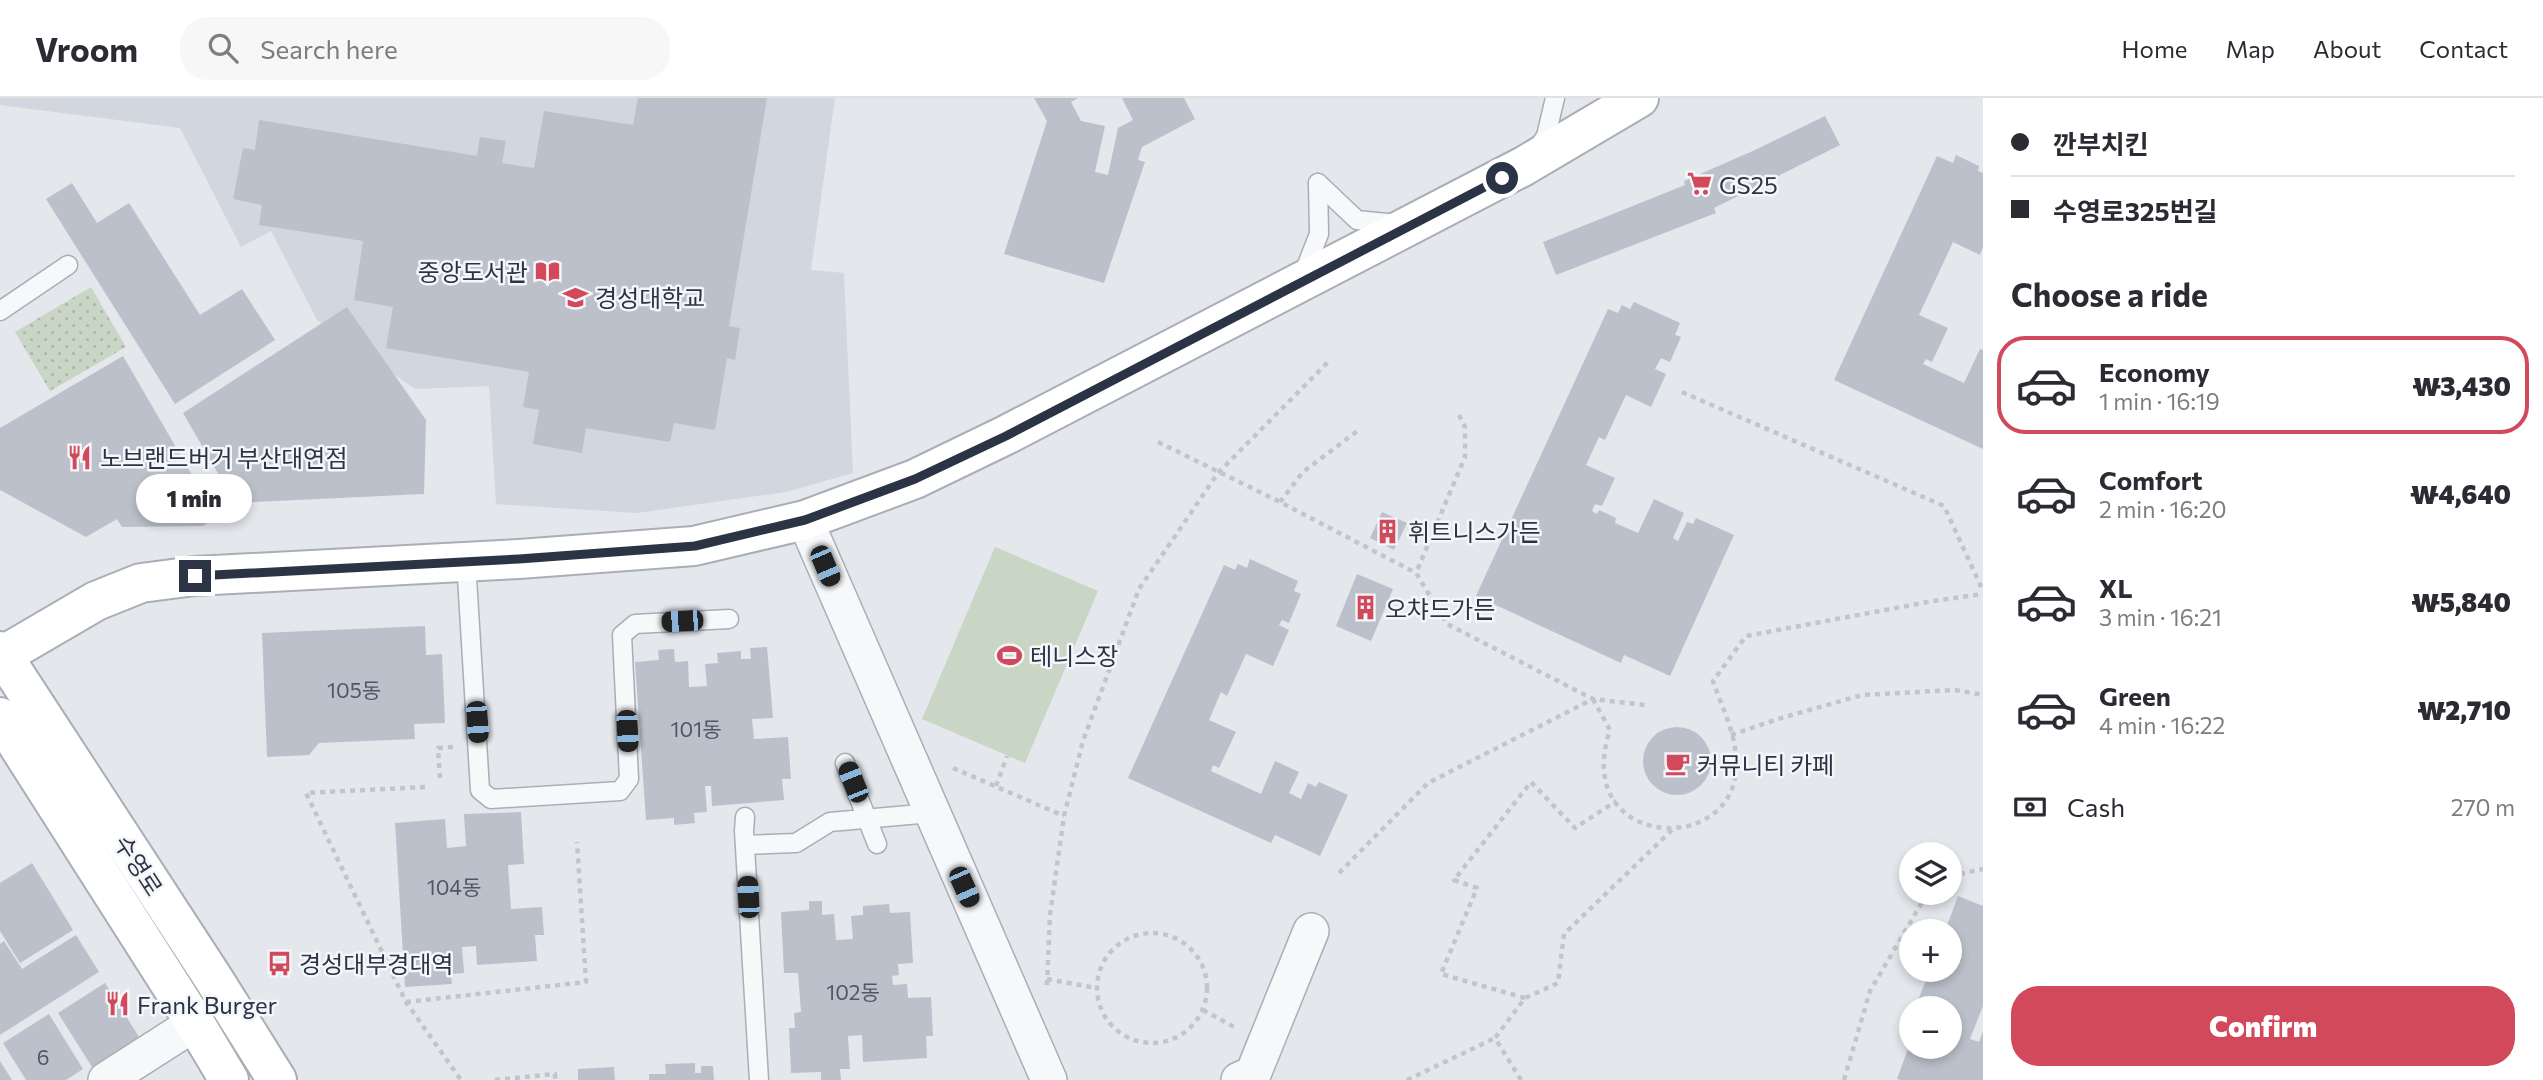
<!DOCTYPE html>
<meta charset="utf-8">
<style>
body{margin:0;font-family:Commissioner,"Noto Sans KR",sans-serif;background:#f7f7f7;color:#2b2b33;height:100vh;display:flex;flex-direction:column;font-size:26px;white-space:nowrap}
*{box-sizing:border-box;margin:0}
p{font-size:23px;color:#7c7c81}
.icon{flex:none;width:38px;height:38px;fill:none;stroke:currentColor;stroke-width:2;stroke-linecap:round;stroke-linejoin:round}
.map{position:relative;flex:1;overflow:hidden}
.panel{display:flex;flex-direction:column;background:#fff;width:560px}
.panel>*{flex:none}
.top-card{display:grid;align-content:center;height:154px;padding:0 28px;background:#fff}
.fabs{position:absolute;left:1899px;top:744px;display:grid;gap:14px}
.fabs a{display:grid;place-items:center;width:63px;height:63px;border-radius:50%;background:#fff;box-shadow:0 4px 10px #0003;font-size:35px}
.end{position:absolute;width:32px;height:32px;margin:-16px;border:9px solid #2b3445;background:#fff;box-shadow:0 0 0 4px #fff}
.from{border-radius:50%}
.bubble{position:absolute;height:49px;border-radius:24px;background:#fff;box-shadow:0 4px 10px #0003;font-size:23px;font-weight:800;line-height:49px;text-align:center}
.car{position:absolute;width:21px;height:42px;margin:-21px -10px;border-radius:9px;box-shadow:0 0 5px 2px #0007;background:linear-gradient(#222 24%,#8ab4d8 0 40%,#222 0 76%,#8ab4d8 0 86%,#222 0)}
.top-card b{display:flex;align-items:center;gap:24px;height:66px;font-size:26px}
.top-card b+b{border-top:2px solid #e1e1e2}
.top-card i{width:18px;height:18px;background:#2b2b33}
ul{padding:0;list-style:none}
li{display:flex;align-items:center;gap:21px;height:98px;margin:0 14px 10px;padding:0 14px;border:4px solid transparent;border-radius:28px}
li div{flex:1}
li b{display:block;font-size:26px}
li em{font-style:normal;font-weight:800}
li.current{border-color:#d1495b}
li>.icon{width:63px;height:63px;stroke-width:1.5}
h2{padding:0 28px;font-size:32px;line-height:84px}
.pay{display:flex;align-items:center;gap:18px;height:77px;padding:0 28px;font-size:26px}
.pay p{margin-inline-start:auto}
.primary-button{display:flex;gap:14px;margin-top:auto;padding:14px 28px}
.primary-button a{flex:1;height:80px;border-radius:28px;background:#d1495b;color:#fff;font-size:28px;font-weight:800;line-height:80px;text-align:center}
header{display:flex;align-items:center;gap:42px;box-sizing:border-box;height:98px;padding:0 35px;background:#fff;border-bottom:2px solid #e1e1e2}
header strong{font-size:33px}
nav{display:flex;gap:38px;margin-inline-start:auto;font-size:24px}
.search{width:490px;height:63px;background:#f7f7f7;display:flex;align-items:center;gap:18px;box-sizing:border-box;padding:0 24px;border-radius:28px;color:#7c7c81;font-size:26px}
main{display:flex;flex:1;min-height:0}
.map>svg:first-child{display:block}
.built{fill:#d2d6de}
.grass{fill:url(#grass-dots)}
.garden{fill:#c9d6c5}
.building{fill:#bbc0ca}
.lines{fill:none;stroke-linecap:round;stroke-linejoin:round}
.lane-casing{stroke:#a9aeb7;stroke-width:21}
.street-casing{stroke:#a9aeb7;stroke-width:38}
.secondary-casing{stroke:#a9aeb7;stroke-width:42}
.path{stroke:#c2c5cb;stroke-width:4.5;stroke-dasharray:5 5;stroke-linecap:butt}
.lane{stroke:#f7f8fa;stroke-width:18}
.street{stroke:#f7f8fa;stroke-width:35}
.secondary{stroke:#fff;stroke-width:38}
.route{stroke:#2b3445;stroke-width:9}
.labels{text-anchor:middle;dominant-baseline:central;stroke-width:5;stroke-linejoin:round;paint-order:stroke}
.number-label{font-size:21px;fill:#4f5766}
.poi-label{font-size:24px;fill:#2b3445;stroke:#f4f6f9;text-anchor:start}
.street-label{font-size:24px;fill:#2b3445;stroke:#f4f6f9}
</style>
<header>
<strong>Vroom</strong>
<div class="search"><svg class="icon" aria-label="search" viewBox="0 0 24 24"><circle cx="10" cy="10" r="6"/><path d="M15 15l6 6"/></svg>Search here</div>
<nav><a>Home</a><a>Map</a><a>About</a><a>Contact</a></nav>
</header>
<main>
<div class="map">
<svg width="1983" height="982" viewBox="0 0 1983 982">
<defs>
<pattern id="grass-dots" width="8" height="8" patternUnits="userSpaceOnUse" patternTransform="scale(1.75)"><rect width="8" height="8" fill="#c9d6c5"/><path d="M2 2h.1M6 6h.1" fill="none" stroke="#adb8ab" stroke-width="1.8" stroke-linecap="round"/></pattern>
</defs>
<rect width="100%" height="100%" fill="#e4e7ec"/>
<!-- built -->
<path class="built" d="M0 0H835L811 172 844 175 853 375 786 394 637 415 496 406 489 288 415 291 317 222 271 133 241 149 180 30 0 7Z"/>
<!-- grass -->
<path class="grass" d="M91 189 126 249 50 293 15 234Z"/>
<!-- garden -->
<path class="garden" d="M995 449 1098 493 1025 665 922 621Z"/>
<!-- building -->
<g class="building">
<path d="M638 0H767L729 228 740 230 735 262 727 260 715 332 674 325 670 344 586 330 582 355 533 346 539 312 523 309 529 274 386 250 393 209 354 202 363 143 259 127 262 107 233 101 243 50 255 52 259 22 477 58 480 39 506 43 502 65 534 70 544 13 633 27Z"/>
<path d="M1034 0H1078L1071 4 1081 23 1105 28 1095 74 1108 77 1118 30 1133 22 1122 0H1184L1195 21 1142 49 1138 62 1145 64 1104 185 1004 156 1047 23Z"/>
<path d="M1825 18 1840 47 1714 110 1716 115 1556 177 1543 144 1685 87 1684 83 1755 52Z"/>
<path d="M1956 57 1979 68 1978 73 1983 75V149L1980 157 1953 144 1919 217 1948 230 1932 264 1926 261 1923 266 1964 285 1980 251 1983 252V351L1834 282 1937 58 1953 65Z"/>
<path d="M72 85 97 125 129 105 200 217 242 191 275 242 175 306 46 101Z"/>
<path d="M1634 204 1680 225 1675 237 1681 239 1670 264 1661 260 1655 271 1666 276 1651 309 1626 297 1605 342 1599 339 1586 367 1615 380 1602 408 1595 406 1592 413 1597 416 1599 412 1616 420 1615 425 1638 435 1654 401 1684 415 1673 440 1678 443 1687 424 1693 426 1696 420 1734 437 1670 578 1624 557 1621 565 1476 498 1608 211 1618 215 1622 207 1630 211Z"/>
<path d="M347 209 426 322 424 396 235 405 183 315Z"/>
<path d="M123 258 217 420 202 428 122 429 117 421 86 439 0 392V330Z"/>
<path d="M1382 414 1407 425 1394 452 1370 440Z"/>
<path d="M1250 461 1298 483 1294 493 1301 496 1289 525 1282 522 1279 527 1289 532 1273 568 1246 556 1227 598 1221 594 1209 622 1236 634 1219 670 1213 667 1211 673 1261 696 1275 663 1299 674 1289 695 1301 701 1308 685 1316 689 1319 684 1348 697 1320 758 1275 737 1271 745 1128 680 1224 467 1235 472 1238 466 1247 470Z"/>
<path d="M1357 476 1393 491 1371 543 1336 528Z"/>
<path d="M425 528 426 557 442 556 445 625 414 626 415 641 319 645 309 657 267 659 262 535Z"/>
<path d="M767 549 773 620 752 621 754 641 788 639 791 681H782L784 702 712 708 711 688H705L707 714 694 715 695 725 674 727V720L646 722 635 564 659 562 658 552 674 551 675 564 688 563 689 589 707 588 705 566 718 565 717 555 741 553V561H751L750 550Z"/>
<circle cx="1677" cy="663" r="34"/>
<path d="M521 714 524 766 508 767 511 811 542 809 544 837H535L537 863 477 867 476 848 462 849 464 875 451 876 452 886 405 889 395 725 445 721 447 750 466 748 464 716Z"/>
<path d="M32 765 73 832 20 865 0 833V785Z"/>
<path d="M1958 798 1983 808V908L1970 941 1979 944 1983 933V982H1901L1897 981 1909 948H1950V910H1915L1930 872H1950V833H1945Z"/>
<path d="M809 803H822V817L834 816 836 842 853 841 851 818 863 817V808L889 806 890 815 910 814 913 865 898 866 899 877 892 878 893 887 907 886 908 900 931 899 933 938H926L927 960 863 964 862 937 848 938 850 971H840L841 982H821V974L791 975 789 930H795L794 915 801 914 798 875H784L781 814 809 812Z"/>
<path d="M76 837 99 874 0 937V846L4 843 22 871Z"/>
<path d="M105 885 139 939 92 969 58 915Z"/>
<path d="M49 916 83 971 66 982H26L3 945Z"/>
<path d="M0 963 12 982H0Z"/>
<path d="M695 965V975H701V968H713L714 982H649V976H666L665 966Z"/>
<path d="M614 969 615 982H578V971Z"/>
</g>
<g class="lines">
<defs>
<g id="lane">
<path d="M1537 51 1546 38 1555 0"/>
<path d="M1318 85 1357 122 1397 126"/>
<path d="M1302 179 1319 136 1318 85"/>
<path d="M0 213 68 167"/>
<path d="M466 463 480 692 491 701 620 693 629 681 622 537 635 526 729 521"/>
<path d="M845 665 877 746"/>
<path d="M745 719 744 733 759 982"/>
<path d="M745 747 796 745 830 724 931 715"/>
</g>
<g id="street">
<path d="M805 422 1049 982"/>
<path d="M106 982 195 925"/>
<path d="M1239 982 1253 976 1311 833"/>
</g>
<g id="secondary">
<path d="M0 553 215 883 277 982"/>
<path d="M0 559 96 503 141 485 195 478 519 461 694 448 805 422 915 381 1006 337 1524 68 1639 0"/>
<path d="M0 619 195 925 229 982"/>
</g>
</defs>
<!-- lane casing -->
<use href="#lane" class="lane-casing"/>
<!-- street casing -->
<use href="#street" class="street-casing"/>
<!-- secondary casing -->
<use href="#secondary" class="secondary-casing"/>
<!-- path -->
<g class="path">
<path d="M1682 294 1944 408 1983 493"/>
<path d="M1459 317 1465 329V359L1416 475 1447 526 1593 601 1645 607"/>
<path d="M1158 344 1280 404 1416 475"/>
<path d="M1280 404 1303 374 1360 331"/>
<path d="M1593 601 1610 632C1569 754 1744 761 1736 660 1735 634 1721 607 1713 583L1746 538 1933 503 1983 496"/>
<path d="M1731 637 1778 621 1862 597 1955 592 1983 597"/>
<path d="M953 670 1064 718"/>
<path d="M440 680 438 650 453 649"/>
<path d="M996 688 1007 658"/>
<path d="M425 689 306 695 406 904 461 982"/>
<path d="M1339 775 1428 685 1593 601"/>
<path d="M1950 778 1983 771"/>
<circle cx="1152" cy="890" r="55"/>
<path d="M1047 881 1096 890"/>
<path d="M1047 887 1050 817 1064 718 1083 643 1139 491 1218 375 1328 264"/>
<path d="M1525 900 1441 876 1477 790 1454 782 1531 684 1575 730 1616 703"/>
<path d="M406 904 586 884 577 744"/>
<path d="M1203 912 1236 930"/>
<path d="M495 982 555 976V982"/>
<path d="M1407 982 1495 940"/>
<path d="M1521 982 1495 940 1525 900 1558 885 1564 836 1672 732"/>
<path d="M1844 982 1870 893 1928 794"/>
</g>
<!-- lane -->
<use href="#lane" class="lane"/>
<!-- street -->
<use href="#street" class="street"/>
<!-- secondary -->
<use href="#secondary" class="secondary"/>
</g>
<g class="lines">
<!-- route -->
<path class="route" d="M195 478 519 461 695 448 805 422 915 381 1006 338 1502 80"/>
</g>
<!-- icons -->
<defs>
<symbol id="supermarket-bare" viewBox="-9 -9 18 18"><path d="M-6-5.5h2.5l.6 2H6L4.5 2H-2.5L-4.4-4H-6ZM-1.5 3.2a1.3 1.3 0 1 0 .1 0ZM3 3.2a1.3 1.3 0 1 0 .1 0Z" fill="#d1495b" stroke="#f4f6f9" stroke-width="2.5" paint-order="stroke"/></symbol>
<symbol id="library-bare" viewBox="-9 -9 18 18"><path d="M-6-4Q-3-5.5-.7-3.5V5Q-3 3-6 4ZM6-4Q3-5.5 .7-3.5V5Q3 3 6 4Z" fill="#d1495b" stroke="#f4f6f9" stroke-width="2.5" paint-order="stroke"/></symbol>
<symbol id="university-bare" viewBox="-9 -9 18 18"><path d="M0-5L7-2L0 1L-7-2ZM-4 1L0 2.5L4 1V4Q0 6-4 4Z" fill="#d1495b" stroke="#f4f6f9" stroke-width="2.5" paint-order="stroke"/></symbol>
<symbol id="restaurant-bare" viewBox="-9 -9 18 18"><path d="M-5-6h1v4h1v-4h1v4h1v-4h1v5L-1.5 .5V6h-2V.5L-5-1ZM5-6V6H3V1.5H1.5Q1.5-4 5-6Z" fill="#d1495b" stroke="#f4f6f9" stroke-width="2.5" paint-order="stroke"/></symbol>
<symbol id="building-bare" viewBox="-9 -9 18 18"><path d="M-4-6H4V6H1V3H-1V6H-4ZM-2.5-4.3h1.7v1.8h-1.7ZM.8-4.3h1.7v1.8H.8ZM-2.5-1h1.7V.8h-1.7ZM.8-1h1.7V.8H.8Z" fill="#d1495b" stroke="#f4f6f9" stroke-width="2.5" paint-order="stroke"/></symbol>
<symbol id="stadium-bare" viewBox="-9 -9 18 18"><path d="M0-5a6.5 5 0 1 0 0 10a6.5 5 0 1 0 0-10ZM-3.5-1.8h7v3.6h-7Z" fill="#d1495b" stroke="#f4f6f9" stroke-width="2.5" paint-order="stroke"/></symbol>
<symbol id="cafe-bare" viewBox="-9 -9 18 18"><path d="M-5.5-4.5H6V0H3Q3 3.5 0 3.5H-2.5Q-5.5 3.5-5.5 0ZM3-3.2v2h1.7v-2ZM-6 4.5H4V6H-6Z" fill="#d1495b" stroke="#f4f6f9" stroke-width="2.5" paint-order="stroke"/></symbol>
<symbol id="bus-bare" viewBox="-9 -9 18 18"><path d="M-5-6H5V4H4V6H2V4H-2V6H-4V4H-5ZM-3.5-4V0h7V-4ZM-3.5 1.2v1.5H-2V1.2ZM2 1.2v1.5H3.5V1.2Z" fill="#d1495b" stroke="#f4f6f9" stroke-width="2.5" paint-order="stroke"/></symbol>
</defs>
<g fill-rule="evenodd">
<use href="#supermarket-bare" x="1682" y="68" width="35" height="35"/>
<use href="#library-bare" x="530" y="156" width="35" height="35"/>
<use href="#university-bare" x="558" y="182" width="35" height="35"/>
<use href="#restaurant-bare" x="62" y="342" width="35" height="35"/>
<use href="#building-bare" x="1370" y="416" width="35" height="35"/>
<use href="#building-bare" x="1348" y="492" width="35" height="35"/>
<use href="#stadium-bare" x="992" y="540" width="35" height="35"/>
<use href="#cafe-bare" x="1660" y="648" width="35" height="35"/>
<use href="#bus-bare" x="262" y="848" width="35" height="35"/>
<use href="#restaurant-bare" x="100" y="888" width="35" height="35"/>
</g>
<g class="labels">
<!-- number labels -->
<g class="number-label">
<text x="354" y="591">105동</text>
<text x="696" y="630">101동</text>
<text x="454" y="788">104동</text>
<text x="853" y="893">102동</text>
<text x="43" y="958">6</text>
</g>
<!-- poi labels -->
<g class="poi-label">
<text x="1719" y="86">GS25</text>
<text x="528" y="173" text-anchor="end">중앙도서관</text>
<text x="595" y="199">경성대학교</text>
<text x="100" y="359">노브랜드버거 부산대연점</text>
<text x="1408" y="433">휘트니스가든</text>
<text x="1385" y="510">오챠드가든</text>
<text x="1030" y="557">테니스장</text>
<text x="1697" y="666">커뮤니티 카페</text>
<text x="299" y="865">경성대부경대역</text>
<text x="137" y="906">Frank Burger</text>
</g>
<!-- street labels -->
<g class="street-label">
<text transform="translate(139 767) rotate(57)">수영로</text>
</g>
</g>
</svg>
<div class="fabs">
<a><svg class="icon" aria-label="layers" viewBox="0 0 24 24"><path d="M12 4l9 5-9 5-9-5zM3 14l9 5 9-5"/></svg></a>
<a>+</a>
<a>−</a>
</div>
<i class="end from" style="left:1502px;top:80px"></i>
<i class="end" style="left:195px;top:478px"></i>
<div class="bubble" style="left:136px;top:376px;width:116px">1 min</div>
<i class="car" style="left:825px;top:468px;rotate:157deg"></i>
<i class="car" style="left:682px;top:523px;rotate:267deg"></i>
<i class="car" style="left:477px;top:624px;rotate:176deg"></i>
<i class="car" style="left:627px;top:633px;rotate:177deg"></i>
<i class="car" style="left:853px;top:684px;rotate:338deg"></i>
<i class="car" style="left:964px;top:789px;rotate:156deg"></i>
<i class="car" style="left:748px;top:799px;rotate:357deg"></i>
</div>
<section class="panel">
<div class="top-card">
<b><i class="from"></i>깐부치킨</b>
<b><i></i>수영로325번길</b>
</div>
<h2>Choose a ride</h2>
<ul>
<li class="current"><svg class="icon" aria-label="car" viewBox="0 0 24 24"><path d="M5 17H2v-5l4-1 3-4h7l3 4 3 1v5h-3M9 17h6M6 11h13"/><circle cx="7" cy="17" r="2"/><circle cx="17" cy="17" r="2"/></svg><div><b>Economy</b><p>1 min · 16:19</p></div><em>₩3,430</em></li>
<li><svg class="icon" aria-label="car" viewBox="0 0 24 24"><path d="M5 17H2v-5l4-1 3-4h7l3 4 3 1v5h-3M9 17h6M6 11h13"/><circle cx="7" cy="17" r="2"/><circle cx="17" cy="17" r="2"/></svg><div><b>Comfort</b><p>2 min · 16:20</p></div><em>₩4,640</em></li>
<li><svg class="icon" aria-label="car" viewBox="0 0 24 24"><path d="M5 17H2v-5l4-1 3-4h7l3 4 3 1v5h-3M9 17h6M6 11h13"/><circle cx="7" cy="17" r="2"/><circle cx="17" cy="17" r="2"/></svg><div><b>XL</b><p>3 min · 16:21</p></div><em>₩5,840</em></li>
<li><svg class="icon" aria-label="car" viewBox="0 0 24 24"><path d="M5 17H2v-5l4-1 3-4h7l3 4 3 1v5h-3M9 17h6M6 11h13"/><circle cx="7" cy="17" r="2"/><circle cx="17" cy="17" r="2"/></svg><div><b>Green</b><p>4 min · 16:22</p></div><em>₩2,710</em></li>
</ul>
<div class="pay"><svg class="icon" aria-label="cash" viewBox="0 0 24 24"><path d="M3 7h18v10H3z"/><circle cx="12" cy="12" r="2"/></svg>Cash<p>270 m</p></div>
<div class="primary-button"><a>Confirm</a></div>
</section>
</main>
